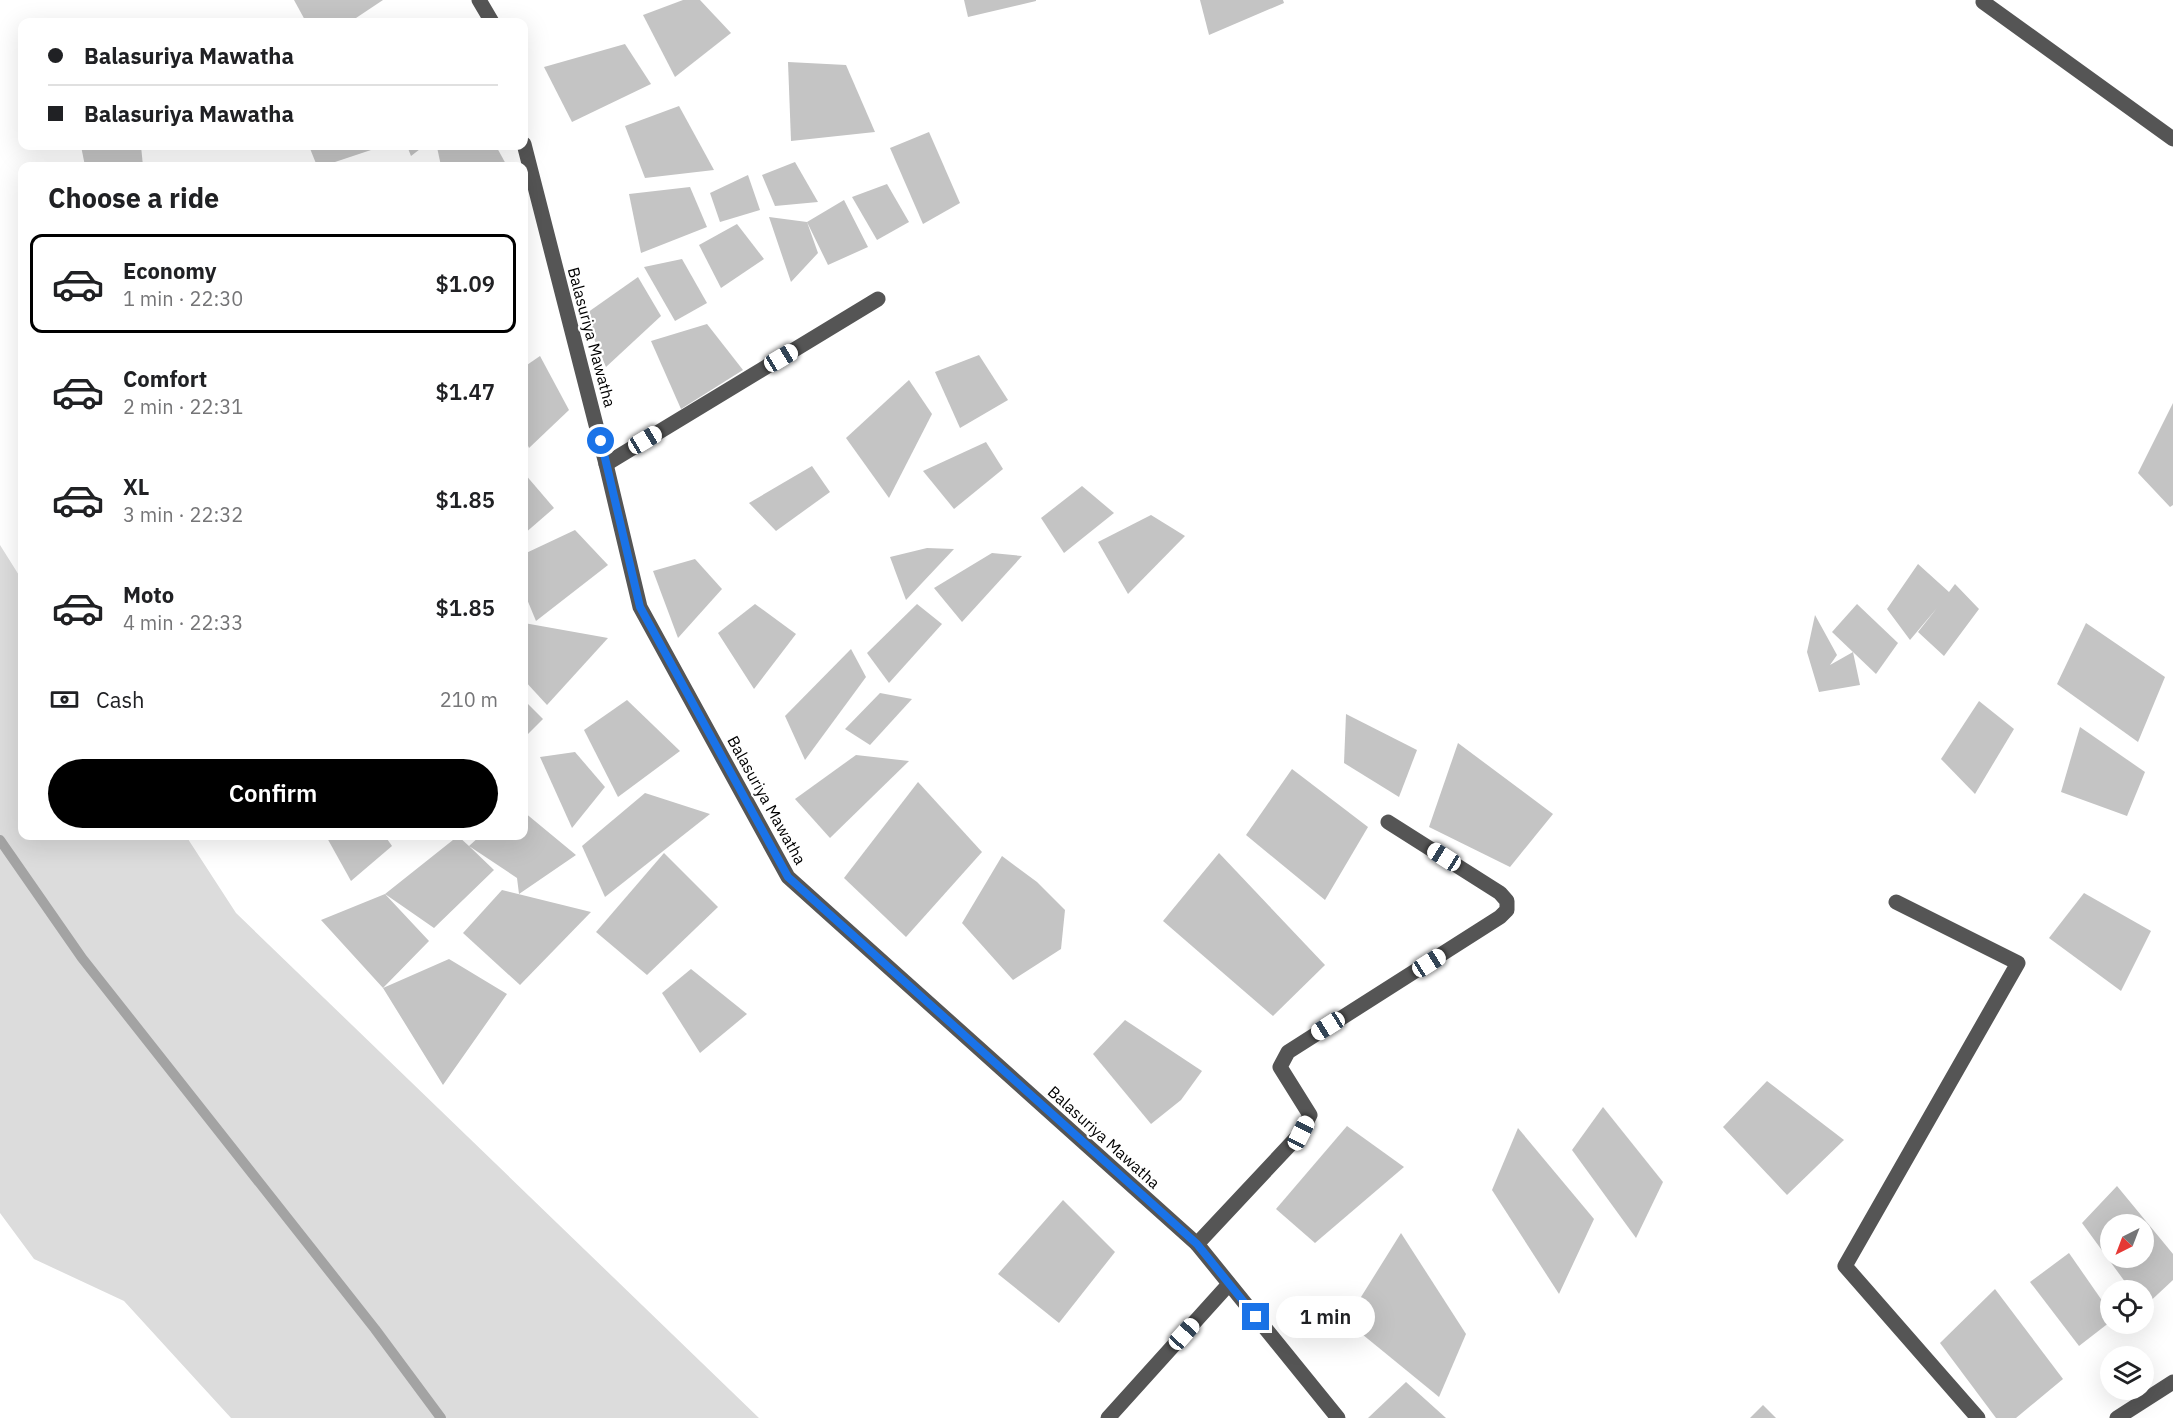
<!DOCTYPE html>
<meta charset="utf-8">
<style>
body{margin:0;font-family:"IBM Plex Sans",sans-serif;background:#f2f2f2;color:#202124;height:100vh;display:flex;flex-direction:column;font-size:22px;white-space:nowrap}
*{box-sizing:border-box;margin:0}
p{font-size:20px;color:#757577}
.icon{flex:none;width:33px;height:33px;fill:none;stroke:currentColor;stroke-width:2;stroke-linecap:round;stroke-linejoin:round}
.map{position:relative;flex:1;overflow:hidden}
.side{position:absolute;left:18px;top:162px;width:510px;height:678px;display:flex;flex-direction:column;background:#fff;border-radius:12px;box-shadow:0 6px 24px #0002}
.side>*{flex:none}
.banner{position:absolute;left:18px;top:18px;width:510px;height:132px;border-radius:12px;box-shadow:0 6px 24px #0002;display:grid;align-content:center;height:132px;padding:0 30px;background:#fff}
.needle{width:39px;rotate:222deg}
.tools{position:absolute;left:2100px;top:1214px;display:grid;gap:12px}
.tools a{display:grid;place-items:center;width:54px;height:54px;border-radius:50%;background:#fff;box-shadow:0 6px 24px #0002;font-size:30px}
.end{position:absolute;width:27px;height:27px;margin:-14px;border:8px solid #1a73e8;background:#fff;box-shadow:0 0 0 3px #fff}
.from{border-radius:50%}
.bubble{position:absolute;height:42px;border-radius:21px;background:#fff;box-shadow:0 6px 24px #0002;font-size:20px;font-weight:600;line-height:42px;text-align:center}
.car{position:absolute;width:18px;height:36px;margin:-18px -9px;border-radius:8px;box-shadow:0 0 4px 2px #0007;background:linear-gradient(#fff 24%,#345 0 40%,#fff 0 76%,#345 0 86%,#fff 0)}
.banner b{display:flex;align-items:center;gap:21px;height:57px;font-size:22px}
.banner b+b{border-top:2px solid #e0e0e0}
.banner i{width:15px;height:15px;background:#202124}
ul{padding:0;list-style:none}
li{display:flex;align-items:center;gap:18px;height:99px;margin:0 12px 9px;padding:0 18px;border:3px solid transparent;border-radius:12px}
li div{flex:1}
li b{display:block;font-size:22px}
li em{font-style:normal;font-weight:600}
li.selected{border-color:#000}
li>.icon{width:54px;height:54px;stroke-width:1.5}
h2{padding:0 30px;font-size:27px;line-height:72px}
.pay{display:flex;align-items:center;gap:15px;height:66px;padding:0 30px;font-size:22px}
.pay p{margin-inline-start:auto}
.action{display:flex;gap:12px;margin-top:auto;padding:12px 30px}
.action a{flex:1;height:69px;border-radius:36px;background:#000;color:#fff;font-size:24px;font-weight:600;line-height:69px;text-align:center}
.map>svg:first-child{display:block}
.green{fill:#dcdcdc}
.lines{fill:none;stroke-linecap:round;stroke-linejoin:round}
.stream{stroke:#a3a3a3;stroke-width:10}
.building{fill:#c4c4c4;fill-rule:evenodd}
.minor{stroke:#555;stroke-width:15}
.route{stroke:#1a73e8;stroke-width:8}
.labels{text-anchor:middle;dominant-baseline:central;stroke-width:4.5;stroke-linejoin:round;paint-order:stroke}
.street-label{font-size:16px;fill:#000;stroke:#fff}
</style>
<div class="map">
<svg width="2173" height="1418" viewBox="0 0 2173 1418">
<rect width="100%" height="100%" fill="#fff"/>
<!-- green -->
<path class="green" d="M0 545 22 580V836H186L236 913 759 1418H231L124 1301 34 1259 0 1213Z"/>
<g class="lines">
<!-- stream -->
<path class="stream" d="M0 840 82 958 375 1329 441 1418"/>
</g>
<!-- building -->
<g class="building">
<path d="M294 0H383L350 22H306Z"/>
<path d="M683 0H700L731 33 675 77 643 15Z"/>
<path d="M964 0H1036V1L968 17Z"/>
<path d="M1200 0H1283L1284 3 1209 35Z"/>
<path d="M625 44 651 84 572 122 544 67Z"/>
<path d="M788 62 846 65 875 132 791 141Z"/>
<path d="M679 106 714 170 645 178 625 126Z"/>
<path d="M929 132 960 203 923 224 890 148Z"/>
<path d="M81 146H141L143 166H85Z"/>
<path d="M309 146H383L323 166H317Z"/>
<path d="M407 146H424L411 156Z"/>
<path d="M439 146H496L507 166H441L437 147Z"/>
<path d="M795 162 818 202 775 206 762 175Z"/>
<path d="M748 175 760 210 720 222 710 193Z"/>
<path d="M887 184 909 222 877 240 852 197Z"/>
<path d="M690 187 707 227 641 253 629 194Z"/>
<path d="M844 200 868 247 828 265 807 222 818 253 791 282 769 217 807 222Z"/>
<path d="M737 224 764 259 721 288 699 245Z"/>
<path d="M682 259 707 303 675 321 644 267Z"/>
<path d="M638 277 661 316 606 367 584 315Z"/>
<path d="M707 324 743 370 681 409 651 341Z"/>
<path d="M979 355 1008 400 960 428 935 372Z"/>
<path d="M540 356 569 410 529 448 524 437V367Z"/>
<path d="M909 380 932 414 889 498 846 438Z"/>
<path d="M2173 403V505L2170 507 2138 473Z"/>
<path d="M986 442 1003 469 954 509 923 471Z"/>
<path d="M812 466 830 492 776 531 749 503Z"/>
<path d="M524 473 554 508 524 534Z"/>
<path d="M1082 486 1114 513 1064 553 1041 518Z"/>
<path d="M1151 515 1185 536 1128 594 1098 542Z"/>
<path d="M575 530 608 565 536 621 524 592V554Z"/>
<path d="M927 548 954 549 906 600 890 557Z"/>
<path d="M992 553 1022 556 962 622 934 588Z"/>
<path d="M695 559 722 589 678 638 653 571Z"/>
<path d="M1918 564 1949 592 1955 584 1979 609 1944 656 1918 632 1937 608 1910 640 1887 609Z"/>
<path d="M755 604 796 634 754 689 718 633Z"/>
<path d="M917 604 942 624 889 683 867 653Z"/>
<path d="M1857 604 1898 643 1876 674 1832 632Z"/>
<path d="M1815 615 1837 655 1830 665 1853 652 1860 685 1819 692 1807 652Z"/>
<path d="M524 623 608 638 547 705 524 680Z"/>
<path d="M2086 623 2165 677 2138 742 2057 684Z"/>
<path d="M851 649 866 677 805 760 785 716Z"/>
<path d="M880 693 912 699 870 745 845 729Z"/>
<path d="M524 700 543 719 524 738Z"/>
<path d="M627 700 680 751 618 797 584 730Z"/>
<path d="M1979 701 2014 729 1975 794 1941 759Z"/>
<path d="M1346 714 1417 750 1399 797 1344 763Z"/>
<path d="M2080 727 2145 772 2127 816 2061 792Z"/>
<path d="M1458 743 1553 814 1510 867 1429 827Z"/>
<path d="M575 752 605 787 572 828 540 757Z"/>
<path d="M856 755 909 761 830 838 795 799Z"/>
<path d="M1292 769 1368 827 1325 900 1246 835Z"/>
<path d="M918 782 982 852 906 937 844 878Z"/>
<path d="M645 793 710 814 605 897 582 846Z"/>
<path d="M524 812 576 855 519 894 517 878 469 846 494 870 434 928 385 894 429 941 383 988 449 959 507 994 443 1085 383 988 321 920 385 894 458 836 469 846 480 836H524Z"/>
<path d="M326 836H385L392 846 351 881Z"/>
<path d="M664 853 718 907 647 975 596 932Z"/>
<path d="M1219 853 1325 965 1273 1016 1163 921Z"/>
<path d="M1002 856 1037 882 1065 910 1061 949 1013 980 962 923Z"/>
<path d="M502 890 591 912 520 985 463 933Z"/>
<path d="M2084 893 2151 931 2121 991 2049 938Z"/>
<path d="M691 969 747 1014 700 1053 662 993Z"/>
<path d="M1125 1020 1202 1071 1181 1100 1151 1124 1093 1054Z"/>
<path d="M1767 1081 1844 1140 1787 1195 1723 1127Z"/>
<path d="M1603 1107 1663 1182 1636 1238 1572 1150Z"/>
<path d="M1347 1126 1404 1167 1315 1243 1276 1209Z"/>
<path d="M1518 1128 1594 1219 1559 1294 1492 1190Z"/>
<path d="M2117 1186 2173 1254V1280L2144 1307V1290H2131L2082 1223ZM2110 1224H2144V1257H2110Z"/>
<path d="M1063 1200 1115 1252 1059 1323 998 1274Z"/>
<path d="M1401 1233 1466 1334 1439 1397 1346 1321Z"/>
<path d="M2069 1253 2110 1312V1322L2079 1346 2030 1282Z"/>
<path d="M1995 1289 2063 1379 2016 1418H1996L1940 1343Z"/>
<path d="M1406 1382 1446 1418H1368Z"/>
<path d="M1763 1405 1776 1418H1750Z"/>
</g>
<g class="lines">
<!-- minor -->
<g class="minor">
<path d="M479 0 492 22"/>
<path d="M1984 0 1983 2 2173 139"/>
<path d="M524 144 606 464 640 607 788 877 1197 1244 1338 1418"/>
<path d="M606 464 878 299"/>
<path d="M1896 902 2018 963 1845 1266 1978 1418"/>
<path d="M1197 1244 1301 1133 1310 1115 1280 1067 1288 1052 1500 917 1507 910V901L1500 893 1388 822"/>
<path d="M1108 1418 1229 1284"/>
<path d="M2117 1418 2173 1382"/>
</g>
</g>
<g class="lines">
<!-- route -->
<path class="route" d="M601 441 640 607 788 877 1197 1244 1256 1317"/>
</g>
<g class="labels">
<!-- street labels -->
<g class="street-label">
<text transform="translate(592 337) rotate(75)">Balasuriya Mawatha</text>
<text transform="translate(767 800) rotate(61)">Balasuriya Mawatha</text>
<text transform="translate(1104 1137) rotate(42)">Balasuriya Mawatha</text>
</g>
</g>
</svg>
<div class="tools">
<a><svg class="needle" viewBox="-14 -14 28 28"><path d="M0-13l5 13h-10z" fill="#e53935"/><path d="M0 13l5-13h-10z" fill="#757577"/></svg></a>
<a><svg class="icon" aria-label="locate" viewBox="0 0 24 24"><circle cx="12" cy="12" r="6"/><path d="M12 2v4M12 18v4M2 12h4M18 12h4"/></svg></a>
<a><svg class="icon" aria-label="layers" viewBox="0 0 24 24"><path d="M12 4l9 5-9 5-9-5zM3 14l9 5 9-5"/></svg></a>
</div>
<i class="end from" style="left:601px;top:441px"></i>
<i class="end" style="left:1256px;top:1317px"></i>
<div class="bubble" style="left:1276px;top:1296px;width:99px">1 min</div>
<i class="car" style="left:781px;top:358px;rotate:59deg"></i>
<i class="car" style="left:645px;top:440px;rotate:59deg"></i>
<i class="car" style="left:1444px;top:857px;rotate:302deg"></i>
<i class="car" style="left:1429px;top:963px;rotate:58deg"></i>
<i class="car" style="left:1328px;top:1026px;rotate:238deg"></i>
<i class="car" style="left:1301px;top:1133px;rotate:27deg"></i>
<i class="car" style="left:1184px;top:1334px;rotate:42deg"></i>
<div class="banner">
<b><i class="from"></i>Balasuriya Mawatha</b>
<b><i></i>Balasuriya Mawatha</b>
</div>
<section class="side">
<h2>Choose a ride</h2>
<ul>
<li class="selected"><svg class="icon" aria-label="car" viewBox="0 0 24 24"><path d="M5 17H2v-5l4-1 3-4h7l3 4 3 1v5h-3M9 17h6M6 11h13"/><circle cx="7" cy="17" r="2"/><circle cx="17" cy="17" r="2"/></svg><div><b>Economy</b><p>1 min · 22:30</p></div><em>$1.09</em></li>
<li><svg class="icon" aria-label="car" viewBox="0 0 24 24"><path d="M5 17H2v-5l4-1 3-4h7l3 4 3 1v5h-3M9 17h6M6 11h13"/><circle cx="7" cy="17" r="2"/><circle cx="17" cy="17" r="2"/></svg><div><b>Comfort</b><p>2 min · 22:31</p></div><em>$1.47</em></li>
<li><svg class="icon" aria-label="car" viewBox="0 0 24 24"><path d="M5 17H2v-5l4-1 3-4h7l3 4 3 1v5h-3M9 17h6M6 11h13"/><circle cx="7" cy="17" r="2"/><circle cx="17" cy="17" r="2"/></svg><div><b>XL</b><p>3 min · 22:32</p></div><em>$1.85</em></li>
<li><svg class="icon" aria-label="car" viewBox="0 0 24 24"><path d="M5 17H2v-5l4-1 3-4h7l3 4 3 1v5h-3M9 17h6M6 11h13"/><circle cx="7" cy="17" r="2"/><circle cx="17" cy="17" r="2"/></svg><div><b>Moto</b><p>4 min · 22:33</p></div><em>$1.85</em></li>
</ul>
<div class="pay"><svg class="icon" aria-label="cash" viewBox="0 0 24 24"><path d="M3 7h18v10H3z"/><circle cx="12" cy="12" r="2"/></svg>Cash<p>210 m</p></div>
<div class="action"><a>Confirm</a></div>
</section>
</div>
